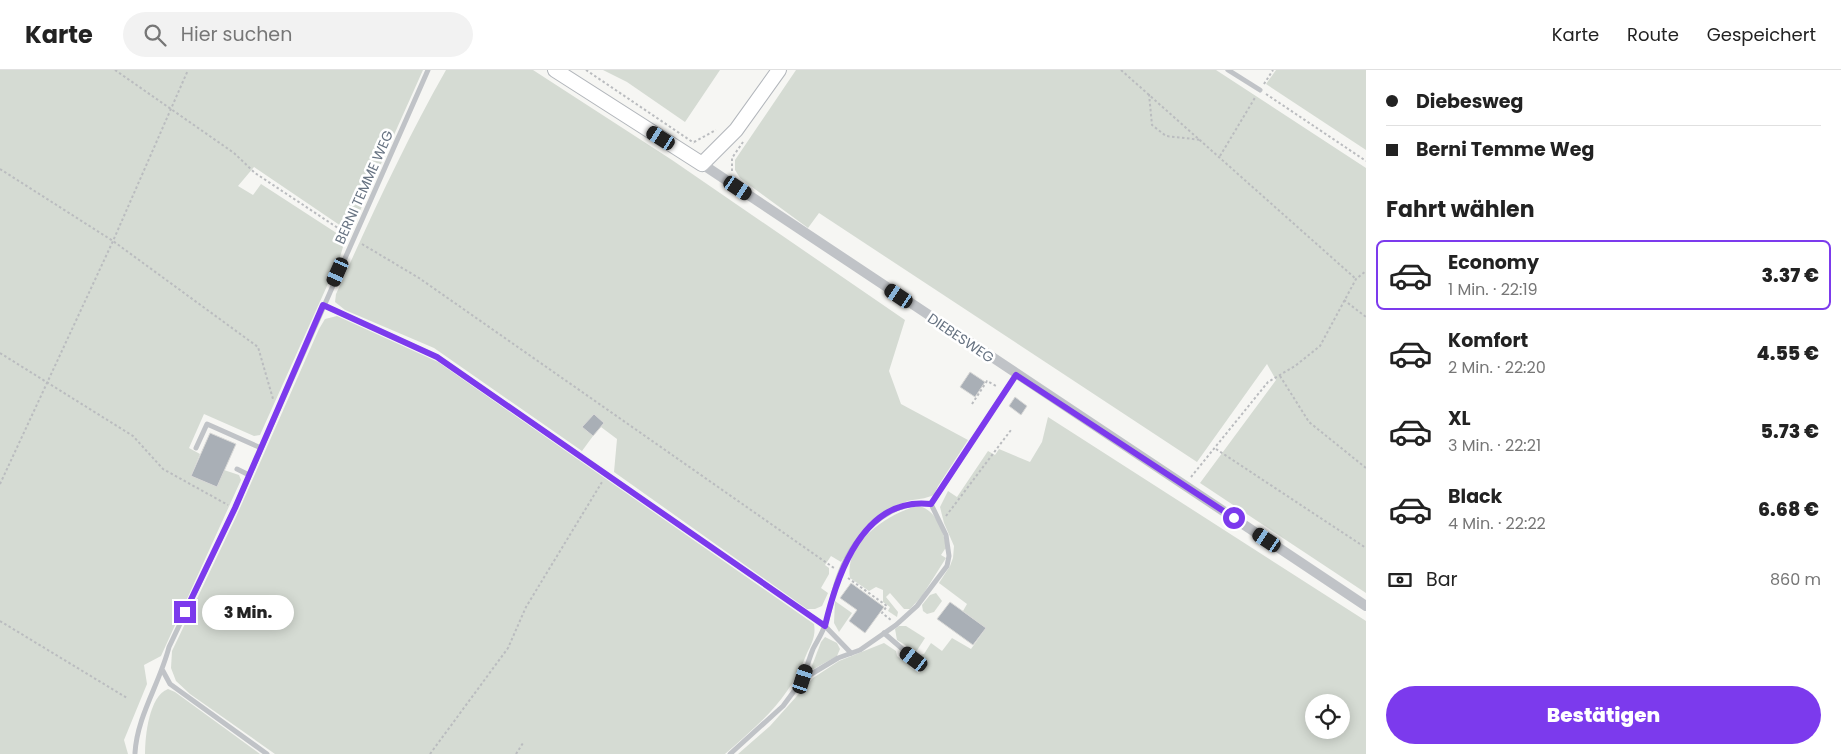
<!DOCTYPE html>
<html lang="de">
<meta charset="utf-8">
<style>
body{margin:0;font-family:Poppins,sans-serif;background:#f2f2f2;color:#222;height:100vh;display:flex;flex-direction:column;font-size:19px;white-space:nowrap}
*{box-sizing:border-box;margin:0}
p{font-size:16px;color:#767676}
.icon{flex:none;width:28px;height:28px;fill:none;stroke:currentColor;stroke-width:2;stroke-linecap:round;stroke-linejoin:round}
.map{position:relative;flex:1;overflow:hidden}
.panel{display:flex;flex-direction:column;background:#fff;width:475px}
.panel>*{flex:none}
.guide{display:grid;align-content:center;height:110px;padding:0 20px;background:#fff}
.controls{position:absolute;left:1305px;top:624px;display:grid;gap:10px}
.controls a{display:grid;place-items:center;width:45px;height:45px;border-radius:50%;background:#fff;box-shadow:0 2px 12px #0003;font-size:25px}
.end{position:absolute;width:22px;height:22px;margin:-11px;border:6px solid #7c3aed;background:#fff;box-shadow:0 0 0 2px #fff}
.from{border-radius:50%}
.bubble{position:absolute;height:35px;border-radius:18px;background:#fff;box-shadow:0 2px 12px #0003;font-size:16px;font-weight:800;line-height:35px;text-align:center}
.car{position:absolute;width:15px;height:30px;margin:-15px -8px;border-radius:6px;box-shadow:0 0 4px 1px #0007;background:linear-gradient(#222 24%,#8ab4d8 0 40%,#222 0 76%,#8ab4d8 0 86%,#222 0)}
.guide b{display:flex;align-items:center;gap:18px;height:48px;font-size:19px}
.guide b+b{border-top:1px solid #e0e0e0}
.guide i{width:12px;height:12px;background:#222}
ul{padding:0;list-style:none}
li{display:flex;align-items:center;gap:15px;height:70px;margin:0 10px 8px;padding:0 10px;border:2px solid transparent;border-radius:8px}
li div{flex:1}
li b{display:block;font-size:19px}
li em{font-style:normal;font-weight:800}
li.selected{border-color:#7c3aed}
li>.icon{width:45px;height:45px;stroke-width:1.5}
h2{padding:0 20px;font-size:22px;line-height:60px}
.pay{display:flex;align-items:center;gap:12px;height:55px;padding:0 20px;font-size:19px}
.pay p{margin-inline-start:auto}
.action{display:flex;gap:10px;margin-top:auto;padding:10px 20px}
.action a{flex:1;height:58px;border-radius:30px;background:#7c3aed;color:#fff;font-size:20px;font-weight:800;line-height:58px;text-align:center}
header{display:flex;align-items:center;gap:30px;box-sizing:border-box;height:70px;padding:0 25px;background:#fff;border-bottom:1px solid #e0e0e0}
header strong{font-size:24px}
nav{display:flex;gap:28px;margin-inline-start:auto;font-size:18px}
.search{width:350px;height:45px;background:#f2f2f2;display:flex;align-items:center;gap:12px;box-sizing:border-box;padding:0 18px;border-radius:28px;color:#767676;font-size:19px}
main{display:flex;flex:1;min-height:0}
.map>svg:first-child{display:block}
.green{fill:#d5dbd3;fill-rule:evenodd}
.building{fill:#a9afb6;stroke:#d8d8d6}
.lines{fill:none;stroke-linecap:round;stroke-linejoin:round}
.secondary-casing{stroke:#b2b6bb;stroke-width:16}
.path{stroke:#babcbf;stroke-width:2;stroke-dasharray:2.5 2.5;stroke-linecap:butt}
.lane{stroke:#c0c3c7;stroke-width:5}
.street{stroke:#c0c3c7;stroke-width:10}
.secondary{stroke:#fff;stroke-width:14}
.route{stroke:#7c3aed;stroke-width:6}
.labels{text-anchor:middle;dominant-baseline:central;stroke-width:5;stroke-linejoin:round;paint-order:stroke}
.street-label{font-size:14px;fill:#677382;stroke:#fff}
</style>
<header>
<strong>Karte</strong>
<div class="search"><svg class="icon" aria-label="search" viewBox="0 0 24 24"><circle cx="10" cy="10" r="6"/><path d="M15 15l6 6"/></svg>Hier suchen</div>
<nav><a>Karte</a><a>Route</a><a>Gespeichert</a></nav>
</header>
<main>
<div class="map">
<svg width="1366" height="684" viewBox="0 0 1366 684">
<rect width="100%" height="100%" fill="#f6f6f3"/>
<!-- green -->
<g class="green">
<path d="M0 0H423L355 152 346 156H341L254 97 238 116 253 125 261 114 338 164 343 177 340 187 260 365 254 366 204 344 189 378 200 384 191 406 217 417 224 400 239 405 241 410 161 586 144 595 147 614 124 670 128 684H0Z"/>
<path d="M446 0H533L672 90 905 250 889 301 901 334 968 370 938 416 934 425C925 429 917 429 908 431 875 442 860 465 841 492L831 486 825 495 829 498V504L821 518 828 523 822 536 815 539H807L614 402 617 369 601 357 604 353 594 344 583 357 593 366 582 381 434 278 345 240 335 232 336 224C370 149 405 72 446 0Z"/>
<path d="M603 0H720L685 52 627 12Z"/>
<path d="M796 0H1216L1366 98V523L1200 413 1276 310 1267 294 1197 392 819 143 808 158 740 108 735 100V90Z"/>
<path d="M1276 0H1366V80L1266 14Z"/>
<path d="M337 246 438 292 814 554C816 565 812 573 807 583 789 630 762 651 725 684H275L190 624 176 611 171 598 172 581 236 447 319 259 325 249Z"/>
<path d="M1048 347 1366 551V684H738L770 656 813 608 839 591 884 573 896 581 897 586 902 590 907 589 913 593 910 597 919 603 927 593 919 585 924 584 931 573 942 581 952 568 971 579 986 558 963 541 967 534 939 513 950 496 953 488 954 476 944 453 940 437 948 421 957 427 988 381 995 385 999 379 1030 392 1042 372ZM1314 632H1341V660H1314Z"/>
<path d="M917 436C937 438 944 464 947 480L945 479 941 485 946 488 922 526 910 539H904L890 523 886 527 898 542 897 547 888 541 890 537 883 532V520L876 517 869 521 850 508C844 473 887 444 917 436Z"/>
<path d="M936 523 942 531 934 542 927 544 923 541 922 535 930 525Z"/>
<path d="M835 531 852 543 839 562 834 553Z"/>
<path d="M899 556H906L925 568 916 582 897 570 895 559Z"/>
<path d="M825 567 837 573 840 579 837 586 810 601 821 572Z"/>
<path d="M168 619 175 622 260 684H145C145 666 149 626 168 619Z"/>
</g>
<!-- building -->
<g class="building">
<path d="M970 302 985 312 975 327 960 317Z"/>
<path d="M1015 327 1027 336 1021 345 1009 336Z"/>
<path d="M594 344 604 353 593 366 582 357Z"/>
<path d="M210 363 236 374 217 417 191 406Z"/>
<path d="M851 513 884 537 865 563 849 551 857 540 840 528Z"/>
<path d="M950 532 986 558 973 575 937 549Z"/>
</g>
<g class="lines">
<defs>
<path id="secondary" d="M555 0 702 94 736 60 779 0"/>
</defs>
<!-- secondary casing -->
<use href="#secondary" class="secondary-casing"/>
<!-- path -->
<g class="path">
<path d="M115 0 234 83 255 103 347 164"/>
<path d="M586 0 694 73"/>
<path d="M1121 0 1356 209"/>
<path d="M1264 14 1273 0"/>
<path d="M1149 24 1152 55 1166 66 1202 70"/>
<path d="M1266 24 1366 91"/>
<path d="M694 72 716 60"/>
<path d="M1220 86 1256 26"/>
<path d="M0 99 113 171 258 277 273 329"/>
<path d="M732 101V88L743 72"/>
<path d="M362 174 419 208 834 498"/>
<path d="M1344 230 1366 247"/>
<path d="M0 283 133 366 163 399 228 435"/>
<path d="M1280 306 1309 352 1366 398"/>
<path d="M972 334 987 311 998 317"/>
<path d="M1216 379 1366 478"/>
<path d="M1191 407 1268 312 1295 296 1320 276 1356 209 1366 201"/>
<path d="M0 414 113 171 188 0"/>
<path d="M946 446 1011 360"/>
<path d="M848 508 887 536 882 543 891 550"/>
<path d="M0 551 127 628"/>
<path d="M430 684 508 578 526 537 602 412"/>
<path d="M516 684 523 673"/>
</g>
<!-- lane -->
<g class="lane">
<path d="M1228 0 1260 20"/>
<path d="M323 235 437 287 825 556 851 583"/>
<path d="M196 378 207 354 261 378"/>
<path d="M237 399 249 405"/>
<path d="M884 563 914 589"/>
<path d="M163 601 170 614 267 684"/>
<path d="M803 609C806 599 809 589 813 579 817 571 822 564 825 555 831 538 833 520 840 503 854 466 888 429 931 434"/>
<path d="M135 683C137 646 160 613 169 577L235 438 428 0"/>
<path d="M730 684 783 636 803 609 838 588 860 580 896 555 917 536 947 496 949 486 946 465 931 434 1016 305"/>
</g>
<!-- street -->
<path class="street" d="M702 94 1366 536"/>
<!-- secondary -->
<use href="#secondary" class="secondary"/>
</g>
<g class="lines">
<!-- route -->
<path class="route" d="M185 542 235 438 323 235 437 287 825 556C837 504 864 426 931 434L1016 305 1234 448"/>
</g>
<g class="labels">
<!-- street labels -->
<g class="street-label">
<text transform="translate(364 117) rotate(-66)">BERNI TEMME WEG</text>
<text transform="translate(961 268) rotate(34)">DIEBESWEG</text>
</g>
</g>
</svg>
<div class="controls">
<a><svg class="icon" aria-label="locate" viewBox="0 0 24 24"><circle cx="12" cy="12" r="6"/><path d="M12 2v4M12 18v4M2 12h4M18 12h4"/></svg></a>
</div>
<i class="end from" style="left:1234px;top:448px"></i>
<i class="end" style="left:185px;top:542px"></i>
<div class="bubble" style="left:202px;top:525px;width:92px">3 Min.</div>
<i class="car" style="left:661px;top:68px;rotate:302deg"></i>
<i class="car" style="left:738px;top:118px;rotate:124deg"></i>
<i class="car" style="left:338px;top:202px;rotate:204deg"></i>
<i class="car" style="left:899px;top:226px;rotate:304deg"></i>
<i class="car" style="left:1267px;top:470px;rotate:304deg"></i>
<i class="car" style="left:914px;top:589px;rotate:307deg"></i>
<i class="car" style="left:803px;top:609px;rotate:18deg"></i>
</div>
<section class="panel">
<div class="guide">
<b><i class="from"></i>Diebesweg</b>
<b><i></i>Berni Temme Weg</b>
</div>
<h2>Fahrt wählen</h2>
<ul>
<li class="selected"><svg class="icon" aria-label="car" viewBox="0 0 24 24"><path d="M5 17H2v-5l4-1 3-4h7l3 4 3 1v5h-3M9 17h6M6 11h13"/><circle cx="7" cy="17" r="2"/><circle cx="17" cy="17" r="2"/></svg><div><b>Economy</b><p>1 Min. · 22:19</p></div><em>3.37 €</em></li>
<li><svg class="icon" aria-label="car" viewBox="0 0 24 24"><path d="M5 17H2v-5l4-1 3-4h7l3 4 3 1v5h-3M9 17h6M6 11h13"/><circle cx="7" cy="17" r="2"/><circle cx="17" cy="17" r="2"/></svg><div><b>Komfort</b><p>2 Min. · 22:20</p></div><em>4.55 €</em></li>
<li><svg class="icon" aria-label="car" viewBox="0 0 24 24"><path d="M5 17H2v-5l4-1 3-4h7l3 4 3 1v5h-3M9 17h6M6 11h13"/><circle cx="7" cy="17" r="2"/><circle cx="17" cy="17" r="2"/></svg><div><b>XL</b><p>3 Min. · 22:21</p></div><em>5.73 €</em></li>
<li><svg class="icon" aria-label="car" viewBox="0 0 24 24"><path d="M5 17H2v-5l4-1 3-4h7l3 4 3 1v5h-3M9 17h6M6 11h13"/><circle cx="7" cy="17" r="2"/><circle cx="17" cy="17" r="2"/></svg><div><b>Black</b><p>4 Min. · 22:22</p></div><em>6.68 €</em></li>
</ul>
<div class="pay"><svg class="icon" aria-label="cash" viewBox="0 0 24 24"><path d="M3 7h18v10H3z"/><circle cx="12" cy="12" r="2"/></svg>Bar<p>860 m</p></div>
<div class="action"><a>Bestätigen</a></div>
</section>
</main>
